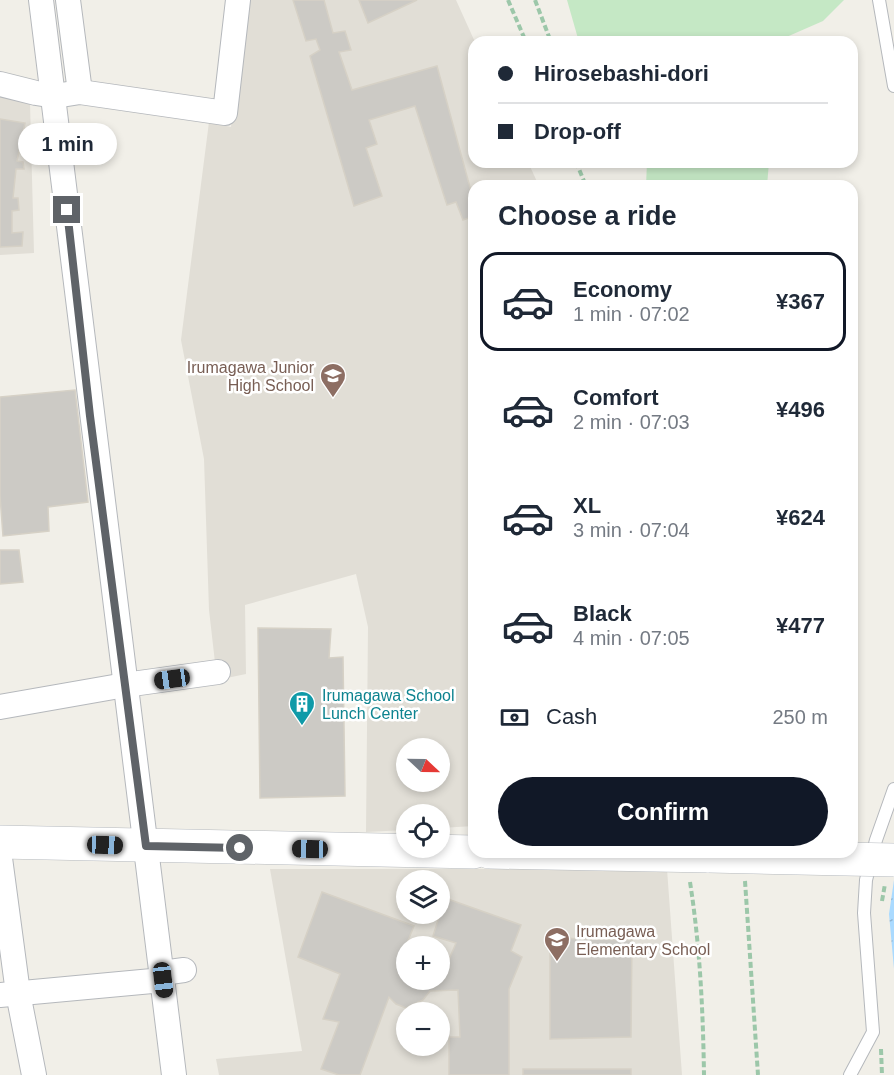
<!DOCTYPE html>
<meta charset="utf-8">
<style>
body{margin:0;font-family:Helvetica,sans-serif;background:#f6f6f7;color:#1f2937;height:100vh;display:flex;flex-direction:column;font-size:22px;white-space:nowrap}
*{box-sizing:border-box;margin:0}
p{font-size:20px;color:#747a83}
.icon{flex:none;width:33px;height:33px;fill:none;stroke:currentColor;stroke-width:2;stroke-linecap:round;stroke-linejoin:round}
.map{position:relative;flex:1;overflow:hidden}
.panel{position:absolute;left:468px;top:180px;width:390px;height:678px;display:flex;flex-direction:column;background:#fff;border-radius:18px;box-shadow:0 3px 9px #0003}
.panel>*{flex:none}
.guide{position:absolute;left:468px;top:36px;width:390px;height:132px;border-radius:18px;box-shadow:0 3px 9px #0003;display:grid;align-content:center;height:132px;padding:0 30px;background:#fff}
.needle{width:39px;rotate:112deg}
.fabs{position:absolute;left:396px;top:738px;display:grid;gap:12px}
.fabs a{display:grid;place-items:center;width:54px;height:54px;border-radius:50%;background:#fff;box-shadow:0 3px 9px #0003;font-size:30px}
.end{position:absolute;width:27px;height:27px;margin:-14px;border:8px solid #5f6368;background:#fff;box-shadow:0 0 0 3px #fff}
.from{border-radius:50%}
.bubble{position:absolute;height:42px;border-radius:21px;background:#fff;box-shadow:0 3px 9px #0003;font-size:20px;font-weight:700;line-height:42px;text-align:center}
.car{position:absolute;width:18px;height:36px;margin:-18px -9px;border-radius:8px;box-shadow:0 0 4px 2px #0007;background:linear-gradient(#222 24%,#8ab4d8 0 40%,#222 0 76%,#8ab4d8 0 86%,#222 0)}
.guide b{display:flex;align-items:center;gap:21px;height:57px;font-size:22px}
.guide b+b{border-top:2px solid #e0e1e3}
.guide i{width:15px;height:15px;background:#1f2937}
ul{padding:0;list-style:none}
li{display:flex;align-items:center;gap:18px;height:99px;margin:0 12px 9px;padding:0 18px;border:3px solid transparent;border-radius:18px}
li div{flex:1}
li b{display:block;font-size:22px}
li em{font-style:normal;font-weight:700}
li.active{border-color:#111827}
li>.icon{width:54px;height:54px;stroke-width:1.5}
h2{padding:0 30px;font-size:27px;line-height:72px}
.pay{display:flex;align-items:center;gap:15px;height:66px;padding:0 30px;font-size:22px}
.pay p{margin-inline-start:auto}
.cta{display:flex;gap:12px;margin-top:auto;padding:12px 30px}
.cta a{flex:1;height:69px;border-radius:36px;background:#111827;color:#fff;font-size:24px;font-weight:700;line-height:69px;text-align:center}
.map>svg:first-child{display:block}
.education{fill:#e1ded6;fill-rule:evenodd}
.green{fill:#c5e8c5}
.water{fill:url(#water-ripples)}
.building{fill:#cccac5;stroke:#d6d1c6;stroke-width:1.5}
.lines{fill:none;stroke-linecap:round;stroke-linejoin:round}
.lane-casing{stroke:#b5b8bc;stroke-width:14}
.street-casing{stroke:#b5b8bc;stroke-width:26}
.secondary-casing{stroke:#b6babf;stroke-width:34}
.path{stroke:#9cc7a9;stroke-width:4;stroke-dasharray:6 3;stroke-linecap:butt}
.lane{stroke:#fff;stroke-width:12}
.street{stroke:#fff;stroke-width:24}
.secondary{stroke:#fff;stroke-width:33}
.secondary-bridge-casing{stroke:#b6babf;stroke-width:34;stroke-linecap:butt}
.secondary-bridge{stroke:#fff;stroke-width:33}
.route{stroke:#5f6368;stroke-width:8}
.labels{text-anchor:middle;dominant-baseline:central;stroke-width:5;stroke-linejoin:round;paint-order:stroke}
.education-label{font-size:16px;fill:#785e54;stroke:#fff;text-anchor:end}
.culture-label{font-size:16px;fill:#0d838f;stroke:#fff;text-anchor:start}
</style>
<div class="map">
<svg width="894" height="1075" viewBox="0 0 894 1075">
<defs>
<pattern id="water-ripples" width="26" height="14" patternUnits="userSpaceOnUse" patternTransform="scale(1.5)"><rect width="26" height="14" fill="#aadaff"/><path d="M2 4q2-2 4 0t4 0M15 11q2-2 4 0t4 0" fill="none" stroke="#8eb4d2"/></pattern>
</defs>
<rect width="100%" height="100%" fill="#f1efe8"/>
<!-- education -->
<g class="education">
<path d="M246 0H456L475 42 474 162H528L539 186H474V826L440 828V814H406V830L366 832 368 627 356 574 245 605 246 674 217 680 209 610 204 459 181 340 209 122 231 127ZM406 748H440V782H406Z"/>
<path d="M0 94 30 103 34 253 0 255Z"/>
<path d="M270 869H667L682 1075H219L216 1059 302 1051ZM406 880H440V914H406ZM406 946H440V980H406ZM406 1012H440V1046H406Z"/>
</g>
<!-- green -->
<g class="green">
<path d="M567 0H844L823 21 775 42H579Z"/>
<path d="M647 162H769L767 186H646Z"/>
</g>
<!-- water -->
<path class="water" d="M894 880V969L889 914Z"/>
<!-- building -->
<g class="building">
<path d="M293 0H324L333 33 345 31 351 50 339 52 352 90 437 66 471 191H474V216L463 220 456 202 447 205 415 106 369 120 377 144 366 148 382 196 354 206 310 56 320 50 316 39 306 41Z"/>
<path d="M359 0H417L368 23Z"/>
<path d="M0 119 25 123 17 161 23 162 24 169H16L13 198H18L19 210 12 211V233L23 232 22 246 0 247Z"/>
<path d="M75 390 88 502 48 507 49 531 3 536 0 496V397Z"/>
<path d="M0 550H19L23 582 0 584Z"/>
<path d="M258 628 331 629 329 658 343 657 345 796 260 798Z"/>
<path d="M322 892 414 926 405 948 406 980H440V961L447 964 456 943 433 936 445 898 521 925 511 951 522 957 509 989V1075H449V1037H460L458 990 430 991 423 1000 406 1008 396 1004 389 997 360 1075H339L321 1069 339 1022 323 1019 340 974 298 957Z"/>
<path d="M550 938 632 940 631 1037 550 1039Z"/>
<rect x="523" y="1069" width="108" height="6"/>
</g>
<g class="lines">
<defs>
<g id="lane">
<path d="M879 0 894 86"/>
<path d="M850 1075 873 1032 864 913 866 880 876 840 894 789"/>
</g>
<g id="street">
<path d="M41 0 174 1075"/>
<path d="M68 0 80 92"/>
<path d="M0 84 36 93 55 96 80 92 225 113 238 0"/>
<path d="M0 707 125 685 218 672"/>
<path d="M0 858 18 993 34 1075"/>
<path d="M162 973 184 970"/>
<path d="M0 995 163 980"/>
</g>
<g id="secondary">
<path d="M0 842 474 852"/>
<path d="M489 852 709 856"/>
</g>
</defs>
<!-- lane casing -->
<use href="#lane" class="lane-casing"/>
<!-- street casing -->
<use href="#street" class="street-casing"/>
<!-- secondary casing -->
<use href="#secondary" class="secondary-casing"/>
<!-- path -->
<g class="path">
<path d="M508 0 526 42"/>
<path d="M535 0 551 42"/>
<path d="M576 162 586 186"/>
<path d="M745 881 758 1075"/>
<path d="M690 882C700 946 703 1010 704 1075"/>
<path d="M882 901 885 884"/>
<path d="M881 1049 882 1075"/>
</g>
<!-- lane -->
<use href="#lane" class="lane"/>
<!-- street -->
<use href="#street" class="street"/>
<!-- secondary -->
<use href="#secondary" class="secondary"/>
<defs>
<path id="secondary-bridge" d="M709 856 894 860"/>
</defs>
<!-- secondary-bridge casing -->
<use href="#secondary-bridge" class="secondary-bridge-casing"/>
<!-- secondary-bridge -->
<use href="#secondary-bridge" class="secondary-bridge"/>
</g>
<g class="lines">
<!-- route -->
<path class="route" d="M67 210 90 416 146 846 240 848"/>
</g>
<!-- icons -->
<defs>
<symbol id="school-pin" viewBox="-11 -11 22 30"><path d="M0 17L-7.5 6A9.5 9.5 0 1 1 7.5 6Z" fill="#8d6e63" stroke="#fff"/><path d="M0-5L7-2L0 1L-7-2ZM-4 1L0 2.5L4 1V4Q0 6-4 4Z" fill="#fff"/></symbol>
<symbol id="building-pin" viewBox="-11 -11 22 30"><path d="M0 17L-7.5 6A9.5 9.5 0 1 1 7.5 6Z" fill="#0f9aa8" stroke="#fff"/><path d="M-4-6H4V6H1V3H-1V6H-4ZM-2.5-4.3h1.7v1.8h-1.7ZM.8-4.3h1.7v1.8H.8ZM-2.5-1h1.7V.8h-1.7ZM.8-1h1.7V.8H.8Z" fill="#fff"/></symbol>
</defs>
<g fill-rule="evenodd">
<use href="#school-pin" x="318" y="361" width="30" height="40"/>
<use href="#building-pin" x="287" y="689" width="30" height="40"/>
<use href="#school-pin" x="542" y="925" width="30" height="40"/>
</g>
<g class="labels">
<!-- education labels -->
<g class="education-label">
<text x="314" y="367">Irumagawa Junior<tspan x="314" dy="18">High School</tspan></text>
<text x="576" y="931" text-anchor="start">Irumagawa<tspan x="576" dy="18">Elementary School</tspan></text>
</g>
<!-- culture labels -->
<g class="culture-label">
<text x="322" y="695">Irumagawa School<tspan x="322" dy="18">Lunch Center</tspan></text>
</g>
</g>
</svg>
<div class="fabs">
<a><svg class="needle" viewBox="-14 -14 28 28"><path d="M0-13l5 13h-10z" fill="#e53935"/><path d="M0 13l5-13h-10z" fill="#747a83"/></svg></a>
<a><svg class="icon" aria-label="locate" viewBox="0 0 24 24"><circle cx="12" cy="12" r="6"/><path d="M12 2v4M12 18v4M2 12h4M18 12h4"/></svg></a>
<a><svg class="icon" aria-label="layers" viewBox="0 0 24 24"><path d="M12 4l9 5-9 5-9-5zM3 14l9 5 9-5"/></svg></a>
<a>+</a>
<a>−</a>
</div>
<i class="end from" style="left:240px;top:848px"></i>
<i class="end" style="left:67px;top:210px"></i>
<div class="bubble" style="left:18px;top:123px;width:99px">1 min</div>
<i class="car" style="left:172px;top:679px;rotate:262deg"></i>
<i class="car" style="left:105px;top:845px;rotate:92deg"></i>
<i class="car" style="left:310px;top:849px;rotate:271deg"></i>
<i class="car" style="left:163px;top:980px;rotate:173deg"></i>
<div class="guide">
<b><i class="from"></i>Hirosebashi-dori</b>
<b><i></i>Drop-off</b>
</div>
<section class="panel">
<h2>Choose a ride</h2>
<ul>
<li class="active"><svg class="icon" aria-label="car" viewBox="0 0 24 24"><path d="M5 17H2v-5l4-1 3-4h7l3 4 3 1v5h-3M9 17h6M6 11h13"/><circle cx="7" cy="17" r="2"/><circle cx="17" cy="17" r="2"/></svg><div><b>Economy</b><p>1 min · 07:02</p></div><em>¥367</em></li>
<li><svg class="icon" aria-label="car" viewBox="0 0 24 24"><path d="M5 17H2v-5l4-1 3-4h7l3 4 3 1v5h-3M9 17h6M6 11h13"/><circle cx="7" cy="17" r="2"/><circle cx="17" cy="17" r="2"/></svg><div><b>Comfort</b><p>2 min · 07:03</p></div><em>¥496</em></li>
<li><svg class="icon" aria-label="car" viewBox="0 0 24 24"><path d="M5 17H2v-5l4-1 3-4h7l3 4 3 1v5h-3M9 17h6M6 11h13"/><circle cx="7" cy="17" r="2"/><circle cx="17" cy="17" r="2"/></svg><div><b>XL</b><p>3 min · 07:04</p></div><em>¥624</em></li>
<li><svg class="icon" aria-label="car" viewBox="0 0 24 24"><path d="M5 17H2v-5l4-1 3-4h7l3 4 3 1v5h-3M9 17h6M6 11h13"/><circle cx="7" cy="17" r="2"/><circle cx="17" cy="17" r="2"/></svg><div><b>Black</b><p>4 min · 07:05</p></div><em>¥477</em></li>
</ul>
<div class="pay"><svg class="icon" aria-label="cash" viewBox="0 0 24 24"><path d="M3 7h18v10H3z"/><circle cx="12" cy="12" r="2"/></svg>Cash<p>250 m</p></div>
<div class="cta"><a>Confirm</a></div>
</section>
</div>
